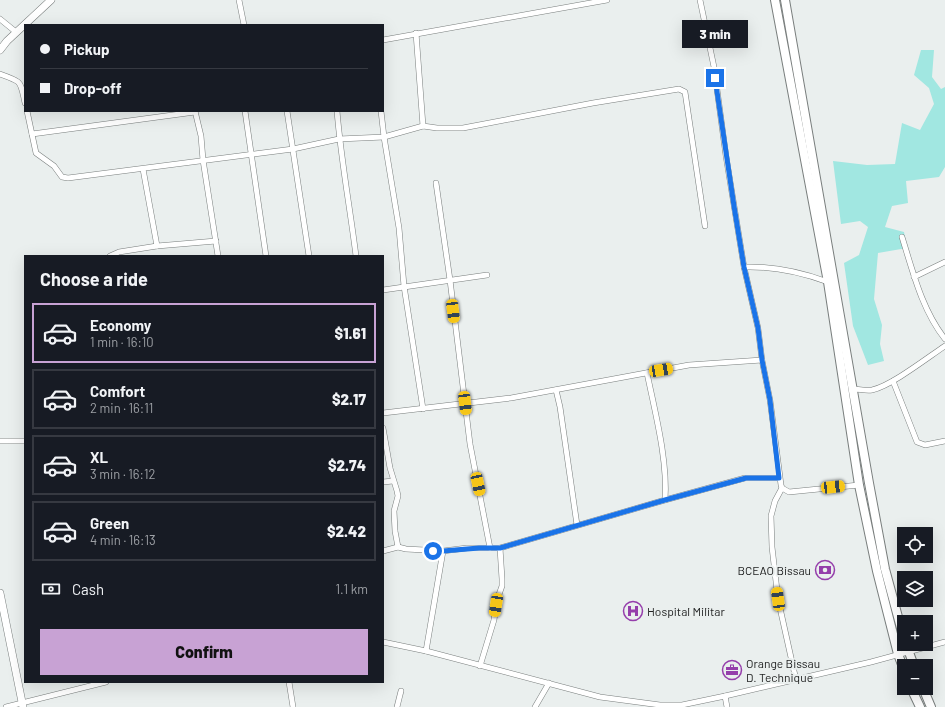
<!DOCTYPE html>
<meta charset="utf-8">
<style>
body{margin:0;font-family:Barlow,sans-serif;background:#20242c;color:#f1f3f6;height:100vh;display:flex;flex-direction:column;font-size:15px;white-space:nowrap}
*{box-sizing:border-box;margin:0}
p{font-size:13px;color:#9ea1a6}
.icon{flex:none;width:22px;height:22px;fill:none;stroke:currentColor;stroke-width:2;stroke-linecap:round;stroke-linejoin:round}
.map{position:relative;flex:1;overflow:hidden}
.details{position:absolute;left:24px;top:255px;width:360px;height:428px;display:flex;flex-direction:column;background:#171b24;border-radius:0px;box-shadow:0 4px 16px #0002}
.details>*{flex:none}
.hud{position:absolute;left:24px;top:24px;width:360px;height:88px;border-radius:0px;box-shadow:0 4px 16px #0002;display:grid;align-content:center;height:88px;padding:0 16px;background:#171b24}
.buttons{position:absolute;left:897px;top:527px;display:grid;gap:8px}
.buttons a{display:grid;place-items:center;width:36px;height:36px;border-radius:0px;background:#171b24;box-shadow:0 4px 16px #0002;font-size:20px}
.end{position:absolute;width:18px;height:18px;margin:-9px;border:5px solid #1a73e8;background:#fff;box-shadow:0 0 0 2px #fff}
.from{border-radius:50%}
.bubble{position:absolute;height:28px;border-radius:0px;background:#171b24;box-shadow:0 4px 16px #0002;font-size:13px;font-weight:800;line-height:28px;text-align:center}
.car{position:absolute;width:12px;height:24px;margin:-12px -6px;border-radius:5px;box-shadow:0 0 3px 1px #0007;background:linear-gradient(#f5c518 24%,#345 0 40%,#f5c518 0 76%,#345 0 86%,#f5c518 0)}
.hud b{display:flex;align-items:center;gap:14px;height:38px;font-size:15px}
.hud b+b{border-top:1px solid #363941}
.hud i{width:10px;height:10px;background:#f1f3f6}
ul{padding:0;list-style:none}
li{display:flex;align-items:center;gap:12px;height:60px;margin:0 8px 6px;padding:0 8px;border:2px solid #363941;border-radius:0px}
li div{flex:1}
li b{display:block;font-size:15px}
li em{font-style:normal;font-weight:800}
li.selected{border-color:#c8a2d4}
li>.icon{width:36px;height:36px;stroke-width:1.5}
h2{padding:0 16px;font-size:18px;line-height:48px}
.pay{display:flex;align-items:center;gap:10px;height:44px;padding:0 16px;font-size:15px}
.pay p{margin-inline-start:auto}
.primary-button{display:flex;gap:8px;margin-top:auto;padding:8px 16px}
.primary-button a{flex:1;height:46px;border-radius:0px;background:#c8a2d4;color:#111;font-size:16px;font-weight:800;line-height:46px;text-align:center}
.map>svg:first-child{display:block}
.green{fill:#a1e7e1}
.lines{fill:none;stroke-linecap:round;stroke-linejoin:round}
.street-casing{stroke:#797e7d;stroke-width:6}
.secondary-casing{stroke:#797e7d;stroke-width:8}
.primary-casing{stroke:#797e7d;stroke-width:10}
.street{stroke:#fff;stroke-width:5}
.secondary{stroke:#fff;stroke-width:7}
.primary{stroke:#fff;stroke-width:8}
.route{stroke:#1a73e8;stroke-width:5}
.labels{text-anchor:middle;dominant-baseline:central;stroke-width:4;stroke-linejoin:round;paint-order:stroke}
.poi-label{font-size:12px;fill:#222323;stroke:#eaefee;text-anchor:start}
</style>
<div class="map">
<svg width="945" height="707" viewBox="0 0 945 707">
<rect width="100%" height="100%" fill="#eaefee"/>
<!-- green -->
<path class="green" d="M921 50H934L932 77 941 89 945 87V167L939 177 906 181 908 203 892 206 885 227 904 232 907 248 878 253 874 299 882 325 880 344 884 361 868 365 853 326 844 263 859 255 868 227 860 221 841 224 833 161 867 165 895 164 902 123 920 130 934 104 929 88 914 75Z"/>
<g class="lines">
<defs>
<g id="street">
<path d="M239 0 244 25"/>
<path d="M700 0 714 67 726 156 744 267 758 328 762 360 770 400 781 485 782 488 789 492 859 485"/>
<path d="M0 19 16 32"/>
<path d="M416 33 423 126"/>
<path d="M383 40 607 0"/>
<path d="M0 74C23 82 20 81 25 103"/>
<path d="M27 111 36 153 54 166 62 177 68 178 293 149 339 139 384 137 423 126 437 128H463L593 103 679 89 685 92 705 226"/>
<path d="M195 111 201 136 203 160 218 256"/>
<path d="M245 111 266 256"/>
<path d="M287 111 309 256"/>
<path d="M337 111C341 160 350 208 356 256"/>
<path d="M381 111 384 137 399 228 404 286 423 409"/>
<path d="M32 134 195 112"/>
<path d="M143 169 157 246"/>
<path d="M436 183 450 280 470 444 490 548"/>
<path d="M902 237C913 272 922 310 945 339"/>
<path d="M110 256 119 252 157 246 216 241"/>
<path d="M744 267C773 266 801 272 828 282"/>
<path d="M914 277 945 262"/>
<path d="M383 290 487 275"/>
<path d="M647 373C655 412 668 461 665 500"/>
<path d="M893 381 917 442 925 445 945 441"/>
<path d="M853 389C859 389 866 391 872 390 891 386 927 358 945 346"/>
<path d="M556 390 560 407 577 525"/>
<path d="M383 413 511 398 689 365 762 360"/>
<path d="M383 428 390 468 397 491 398 496 394 511 395 531 398 547"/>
<path d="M0 441H25"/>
<path d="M383 482 393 481"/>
<path d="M782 488 775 501 771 516 772 547 778 599 796 680"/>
<path d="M383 551 398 547 406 549 443 551 467 548H500L665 500 745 478H779"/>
<path d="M383 642 426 651 600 697 660 705H682L725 696 871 662 945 642"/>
<path d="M426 651 443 551"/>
<path d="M480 666 494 620 497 600 502 586V579L500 548"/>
<path d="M289 682 293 707"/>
<path d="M725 696 727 707"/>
<path d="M6 707 106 682"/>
<path d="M397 707 401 691"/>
<path d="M535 707 549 683"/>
</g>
<g id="secondary">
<path d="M0 50 7 41 51 0"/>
<path d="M0 593 23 707"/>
</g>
<g id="primary">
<path d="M775 0 828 282 859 485 877 571 898 654 904 670"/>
<path d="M785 0 869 483 885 569 904 639"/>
<path d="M906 644 914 666"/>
<path d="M911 688 920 707"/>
<path d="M923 688 931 707"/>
</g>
</defs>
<!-- street casing -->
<use href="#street" class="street-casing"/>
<!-- secondary casing -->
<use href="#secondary" class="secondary-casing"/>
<!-- primary casing -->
<use href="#primary" class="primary-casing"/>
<!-- street -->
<use href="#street" class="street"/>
<!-- secondary -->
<use href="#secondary" class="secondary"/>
<!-- primary -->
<use href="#primary" class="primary"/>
</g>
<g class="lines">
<!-- route -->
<path class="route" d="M433 551H443L479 548H500L665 500 746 478H779L770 400 762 360 758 328 744 267 734 206 715 78"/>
</g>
<!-- icons -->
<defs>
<symbol id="bank-ring" viewBox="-11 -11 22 22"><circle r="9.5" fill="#eaefee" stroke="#953eab" stroke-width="1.5"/><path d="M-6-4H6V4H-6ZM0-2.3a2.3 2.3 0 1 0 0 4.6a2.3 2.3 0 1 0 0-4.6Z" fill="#953eab"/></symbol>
<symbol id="hospital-ring" viewBox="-11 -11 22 22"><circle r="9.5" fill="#eaefee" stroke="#953eab" stroke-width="1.5"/><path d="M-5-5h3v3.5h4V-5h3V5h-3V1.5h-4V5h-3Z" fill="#953eab"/></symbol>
<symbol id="office-ring" viewBox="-11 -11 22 22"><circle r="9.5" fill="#eaefee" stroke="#953eab" stroke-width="1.5"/><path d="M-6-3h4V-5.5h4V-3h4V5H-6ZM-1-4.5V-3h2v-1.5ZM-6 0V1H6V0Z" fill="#953eab"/></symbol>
</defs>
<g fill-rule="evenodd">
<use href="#bank-ring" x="814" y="559" width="22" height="22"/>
<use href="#hospital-ring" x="622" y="600" width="22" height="22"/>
<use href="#office-ring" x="721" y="659" width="22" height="22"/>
</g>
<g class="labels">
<!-- poi labels -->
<g class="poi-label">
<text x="811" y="570" text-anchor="end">BCEAO Bissau</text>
<text x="647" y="611">Hospital Militar</text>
<text x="746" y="663">Orange Bissau<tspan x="746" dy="14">D. Technique</tspan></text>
</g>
</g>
</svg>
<div class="buttons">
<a><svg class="icon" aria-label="locate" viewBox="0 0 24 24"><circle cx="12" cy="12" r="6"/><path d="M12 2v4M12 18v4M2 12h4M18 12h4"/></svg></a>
<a><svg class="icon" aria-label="layers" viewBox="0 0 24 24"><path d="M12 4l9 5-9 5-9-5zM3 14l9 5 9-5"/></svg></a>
<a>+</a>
<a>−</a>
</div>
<i class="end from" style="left:433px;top:551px"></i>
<i class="end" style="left:715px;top:78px"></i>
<div class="bubble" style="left:682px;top:20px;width:66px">3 min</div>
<i class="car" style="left:453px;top:311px;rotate:173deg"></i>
<i class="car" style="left:661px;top:370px;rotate:80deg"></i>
<i class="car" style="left:465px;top:403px;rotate:173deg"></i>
<i class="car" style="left:478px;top:484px;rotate:168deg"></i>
<i class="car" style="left:833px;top:487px;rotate:84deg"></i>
<i class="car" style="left:778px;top:599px;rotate:352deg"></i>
<i class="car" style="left:496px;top:605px;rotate:189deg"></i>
<div class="hud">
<b><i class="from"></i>Pickup</b>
<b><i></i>Drop-off</b>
</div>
<section class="details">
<h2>Choose a ride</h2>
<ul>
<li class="selected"><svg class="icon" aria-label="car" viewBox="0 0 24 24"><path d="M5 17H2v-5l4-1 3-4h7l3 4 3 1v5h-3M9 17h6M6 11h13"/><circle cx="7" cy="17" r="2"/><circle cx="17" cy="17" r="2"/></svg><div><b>Economy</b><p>1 min · 16:10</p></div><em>$1.61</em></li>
<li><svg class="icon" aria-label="car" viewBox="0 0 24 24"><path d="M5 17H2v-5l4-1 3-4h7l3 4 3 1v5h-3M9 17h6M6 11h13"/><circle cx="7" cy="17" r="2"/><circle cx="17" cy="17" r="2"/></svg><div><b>Comfort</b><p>2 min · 16:11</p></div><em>$2.17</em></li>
<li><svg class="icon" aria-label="car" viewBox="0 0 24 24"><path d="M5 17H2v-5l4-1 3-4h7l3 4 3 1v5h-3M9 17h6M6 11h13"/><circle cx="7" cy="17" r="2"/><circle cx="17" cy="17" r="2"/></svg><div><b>XL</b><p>3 min · 16:12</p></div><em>$2.74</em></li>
<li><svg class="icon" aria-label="car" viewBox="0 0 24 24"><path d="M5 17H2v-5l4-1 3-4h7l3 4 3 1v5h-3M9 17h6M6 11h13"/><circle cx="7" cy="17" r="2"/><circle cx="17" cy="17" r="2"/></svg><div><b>Green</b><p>4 min · 16:13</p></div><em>$2.42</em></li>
</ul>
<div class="pay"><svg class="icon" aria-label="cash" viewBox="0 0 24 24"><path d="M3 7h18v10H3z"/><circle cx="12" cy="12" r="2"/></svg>Cash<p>1.1 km</p></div>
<div class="primary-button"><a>Confirm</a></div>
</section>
</div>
